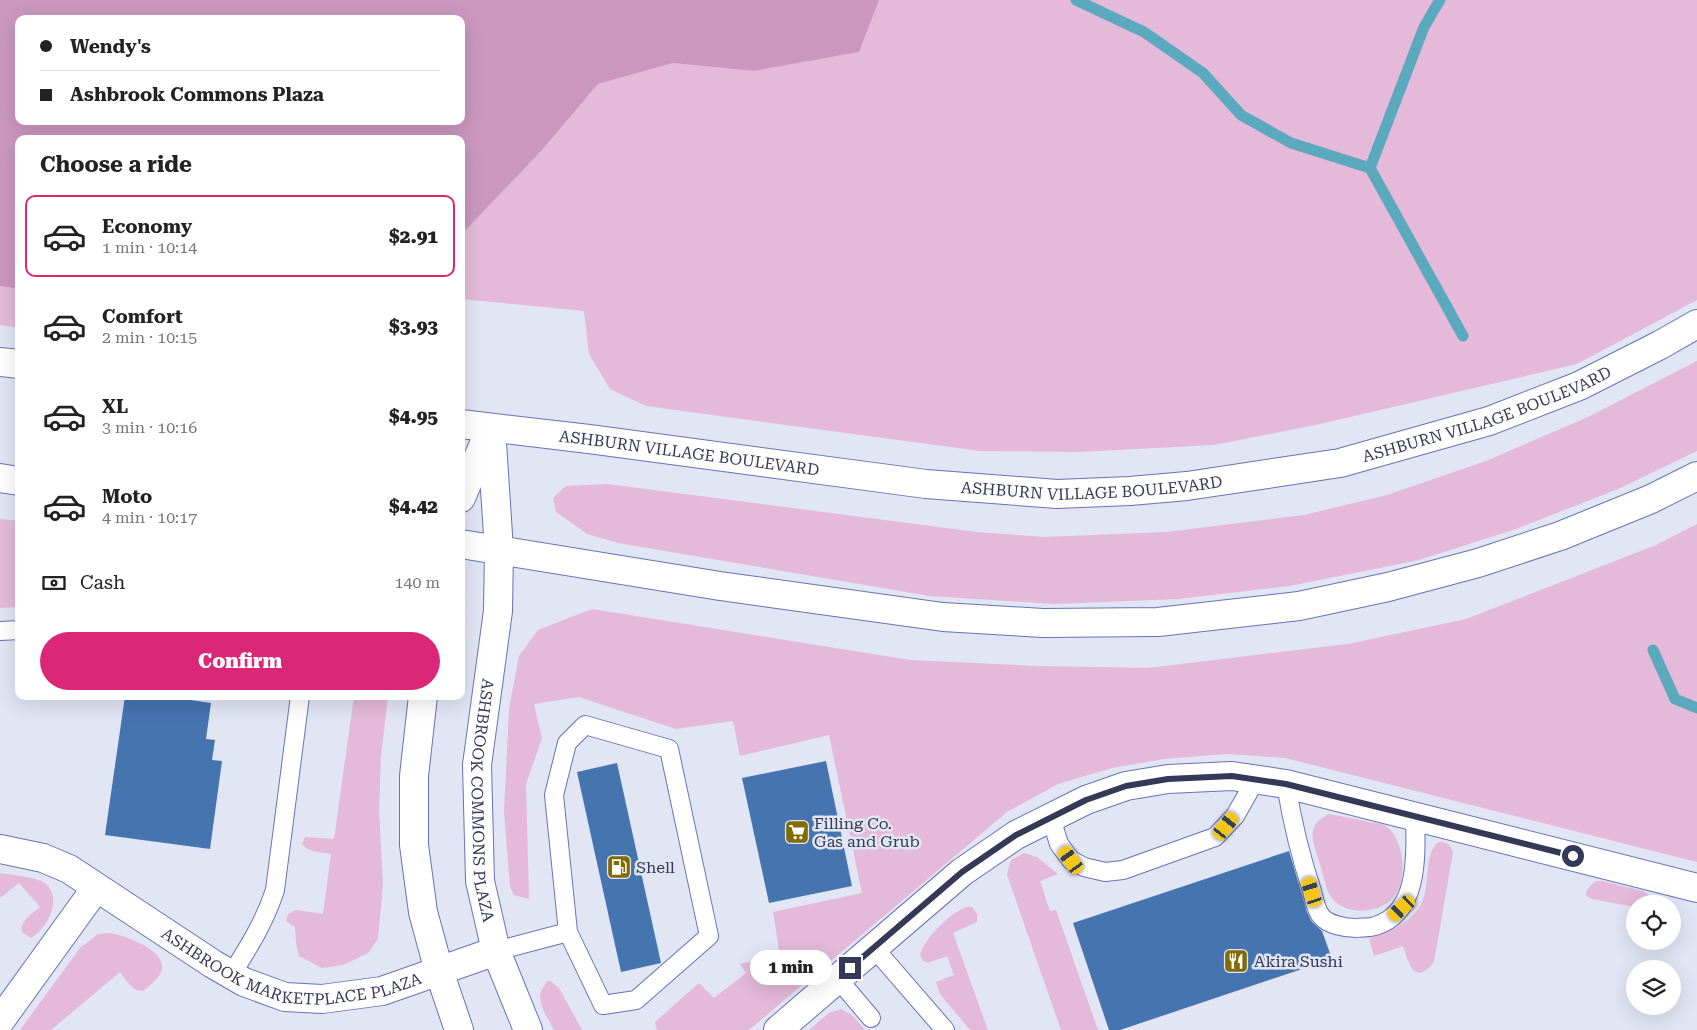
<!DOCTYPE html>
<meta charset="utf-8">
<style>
body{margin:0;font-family:"Roboto Serif",serif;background:#f6f6f6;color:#222;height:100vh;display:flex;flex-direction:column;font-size:19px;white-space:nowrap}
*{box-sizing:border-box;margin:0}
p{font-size:16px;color:#767676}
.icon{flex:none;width:28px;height:28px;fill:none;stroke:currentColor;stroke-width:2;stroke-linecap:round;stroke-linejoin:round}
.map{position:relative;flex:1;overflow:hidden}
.sheet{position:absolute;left:15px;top:135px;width:450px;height:565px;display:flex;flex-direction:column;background:#fff;border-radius:10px;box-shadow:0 5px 20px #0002}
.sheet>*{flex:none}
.hud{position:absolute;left:15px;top:15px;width:450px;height:110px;border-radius:10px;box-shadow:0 5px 20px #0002;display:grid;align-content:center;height:110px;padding:0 25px;background:#fff}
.tools{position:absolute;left:1626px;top:895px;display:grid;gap:10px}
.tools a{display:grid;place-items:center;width:55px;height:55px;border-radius:50%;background:#fff;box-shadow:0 5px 20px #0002;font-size:25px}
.end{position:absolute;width:22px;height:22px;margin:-11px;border:6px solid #343957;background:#fff;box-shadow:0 0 0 2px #fff}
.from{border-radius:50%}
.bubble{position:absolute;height:35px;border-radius:18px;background:#fff;box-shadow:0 5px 20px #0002;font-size:16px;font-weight:800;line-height:35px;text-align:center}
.car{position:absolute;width:15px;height:30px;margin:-15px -8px;border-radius:6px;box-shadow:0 0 4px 1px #0007;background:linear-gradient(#f5c518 24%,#345 0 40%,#f5c518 0 76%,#345 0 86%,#f5c518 0)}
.hud b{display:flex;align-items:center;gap:18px;height:48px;font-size:19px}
.hud b+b{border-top:1px solid #e0e0e0}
.hud i{width:12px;height:12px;background:#222}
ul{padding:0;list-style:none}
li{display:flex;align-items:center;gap:15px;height:82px;margin:0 10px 8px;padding:0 15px;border:2px solid transparent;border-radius:10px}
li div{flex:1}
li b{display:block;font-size:19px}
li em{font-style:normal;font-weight:800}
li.active{border-color:#db2777}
li>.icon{width:45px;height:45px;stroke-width:1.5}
h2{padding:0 25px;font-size:22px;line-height:60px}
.pay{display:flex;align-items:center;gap:12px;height:55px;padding:0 25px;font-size:19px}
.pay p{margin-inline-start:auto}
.action{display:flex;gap:10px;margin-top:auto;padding:10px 25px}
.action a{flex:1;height:58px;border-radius:30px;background:#db2777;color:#fff;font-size:20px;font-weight:800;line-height:58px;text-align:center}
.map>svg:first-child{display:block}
.green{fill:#e4b9d9}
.forest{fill:#cb97bf;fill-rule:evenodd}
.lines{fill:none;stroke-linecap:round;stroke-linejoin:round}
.stream{stroke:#5ba9bc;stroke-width:11}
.building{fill:#4674af}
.lane-casing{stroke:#6773b7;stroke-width:20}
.street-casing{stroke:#6773b7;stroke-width:30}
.secondary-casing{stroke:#6773b7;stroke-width:30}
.lane{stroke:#fff;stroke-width:18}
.street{stroke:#fff;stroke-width:28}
.secondary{stroke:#fff;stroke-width:28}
.route{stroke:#343957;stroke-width:6}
.labels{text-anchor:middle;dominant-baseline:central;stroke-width:5;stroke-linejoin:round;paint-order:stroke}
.street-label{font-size:16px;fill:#343957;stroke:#e1e5f4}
.poi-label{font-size:16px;fill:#343957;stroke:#e1e5f4;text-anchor:start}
</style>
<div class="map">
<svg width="1697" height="1030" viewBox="0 0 1697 1030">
<rect width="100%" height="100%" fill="#e1e5f4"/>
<!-- green -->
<g class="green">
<path d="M879 0H1697V300L1577 364 1320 424 1214 445 1078 452 980 451 646 406 610 389 589 354 584 311 461 299V235L542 150 598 84 673 63 754 71 858 52Z"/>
<path d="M0 286 19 289V328L0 325Z"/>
<path d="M1697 361V451L1618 489 1516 529 1419 560 1290 586 1178 599 1054 604 930 596 618 543 587 534 556 512 553 498 566 486 607 484 977 532 1044 537 1166 532 1304 515 1387 495 1486 461 1588 417Z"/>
<path d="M0 519 19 521V607L0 608Z"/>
<path d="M1697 524V862L1285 758 1227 754 1164 759 1112 768 1058 784 1007 812 749 1030H657L655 1022 699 983 714 998 746 973 740 964 780 955 773 912 862 893 829 735 740 756 733 721 676 729 579 697 534 704 542 738 526 784 529 899 514 895 510 887 504 812 509 709 519 656 538 630 592 609 910 660 1037 666 1148 668 1348 644 1466 619 1656 545Z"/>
<path d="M354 696H388L381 757 379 811 383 884 378 939 368 953 343 965 322 968 299 956 296 943 295 927 286 921 288 914 296 910 323 914 331 854C321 852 309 853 302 844L305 837 334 839Z"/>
<path d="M1328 814C1342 816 1356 819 1369 822 1374 823 1381 823 1384 825 1406 837 1409 887 1390 901 1374 914 1344 915 1331 897 1325 888 1323 872 1319 861 1316 850 1310 838 1314 827 1317 821 1323 818 1328 814Z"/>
<path d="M1439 842C1447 842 1450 844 1453 852L1434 962C1414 987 1409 963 1403 946L1374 956 1369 939C1388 931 1407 925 1419 908 1432 891 1422 852 1439 842Z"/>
<path d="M1024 853 1037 857 1058 874 1040 881 1050 911 1056 910 1098 1030H1061L1007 875 1011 860Z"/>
<path d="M0 873C12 875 37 877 46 884 63 899 47 929 31 938L22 932C20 920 32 914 40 907L19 883 0 898Z"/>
<path d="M1596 881H1602L1643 891 1648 894 1650 901 1649 904H1635V907L1592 899 1587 896 1586 892 1590 886Z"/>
<path d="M966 907H972L977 914V922L953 933 988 1030H970L940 994 936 982 954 975 947 956 928 963 923 961 920 955C926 937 948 915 966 907Z"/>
<path d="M109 933C124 935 163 949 162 967 162 977 150 985 143 991 131 991 127 980 120 972L51 1030H20L80 948 98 934Z"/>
<path d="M549 980 559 988 582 1030H554C545 1012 531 997 549 980Z"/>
<path d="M841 1009 852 1015 865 1030H809L829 1013Z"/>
</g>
<!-- forest -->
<path class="forest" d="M0 0H879L859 52 754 71 673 63 598 84 542 150 461 235V139H19V289L0 286ZM19 19H461V121H19Z"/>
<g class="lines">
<!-- stream -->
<g class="stream">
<path d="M1076 0 1144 32 1203 73 1241 115 1291 143 1370 168 1463 336"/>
<path d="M1370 168 1424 27 1440 0"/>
<path d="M1653 650 1675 699 1697 708"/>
</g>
</g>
<!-- building -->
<g class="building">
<path d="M125 696H164L211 703 206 739 215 740 212 760 222 761 210 849 105 835Z"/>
<path d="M826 761 852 886 769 903 742 778Z"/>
<path d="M617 763 661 963 621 972 577 772Z"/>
<path d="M1289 851 1307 912 1312 922 1322 931 1332 959 1120 1030H1109L1073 923Z"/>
</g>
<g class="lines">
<defs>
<g id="lane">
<path d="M0 631 19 630"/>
<path d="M1286 784C1292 821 1300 855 1312 891 1314 899 1316 910 1321 916 1328 925 1346 928 1356 928 1362 927 1370 928 1375 926 1420 913 1416 852 1415 816"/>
<path d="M1051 818 1059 844 1071 860 1084 867 1105 872 1123 870 1215 837 1235 816 1256 779"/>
<path d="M874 948 945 1030"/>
<path d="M496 951 568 932 554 795 567 743 585 725 669 749 709 936 636 1000 603 1005 568 932"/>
<path d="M231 975C249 947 265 921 275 890L300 696"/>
<path d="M838 979 871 1018"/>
</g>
<g id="street">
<path id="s1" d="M491 428 499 550 498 611 477 765 480 881 496 951 528 1030"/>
<path d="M461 498 489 432"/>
<path d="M423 696 414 776V845L423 912 439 971 459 1030"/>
<path id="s2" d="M0 849 43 858 69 869 213 964 244 982 285 997 322 999 382 991 496 951"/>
<path d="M0 1021 96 888"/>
<path d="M778 1030 962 872 1016 835 1086 800 1126 786 1168 779 1232 776 1286 784 1697 888"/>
</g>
<g id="secondary">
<path d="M0 362 19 364"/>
<path id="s3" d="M461 424 589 439 926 484 1057 494 1130 491 1187 486 1340 463 1489 421 1579 386 1660 345 1697 324"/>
<path d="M0 478 19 481"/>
<path d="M461 544 720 586 943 617 1043 623 1158 622 1299 606 1388 587 1478 563 1560 536 1651 499 1697 476"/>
</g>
</defs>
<!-- lane casing -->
<use href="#lane" class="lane-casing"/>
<!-- street casing -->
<use href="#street" class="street-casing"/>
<!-- secondary casing -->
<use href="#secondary" class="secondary-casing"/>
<!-- lane -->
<use href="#lane" class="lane"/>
<!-- street -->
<use href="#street" class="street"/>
<!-- secondary -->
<use href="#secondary" class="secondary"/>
</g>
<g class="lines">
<!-- route -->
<path class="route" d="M850 968 962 872 1016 835 1086 800 1126 786 1168 779 1232 776 1286 784 1573 856"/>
</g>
<!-- icons -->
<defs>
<symbol id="supermarket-square" viewBox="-11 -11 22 22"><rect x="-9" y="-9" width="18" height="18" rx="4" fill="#806b04" stroke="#e1e5f4"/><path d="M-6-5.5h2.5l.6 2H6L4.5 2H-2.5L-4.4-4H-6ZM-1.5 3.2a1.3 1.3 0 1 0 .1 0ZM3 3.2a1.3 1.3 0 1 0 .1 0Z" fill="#fff"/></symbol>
<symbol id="fuel-square" viewBox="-11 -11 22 22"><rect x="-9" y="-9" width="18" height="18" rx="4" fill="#806b04" stroke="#e1e5f4"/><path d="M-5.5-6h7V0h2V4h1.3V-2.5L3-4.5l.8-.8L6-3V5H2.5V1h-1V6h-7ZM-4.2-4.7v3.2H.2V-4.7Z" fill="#fff"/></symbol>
<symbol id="restaurant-square" viewBox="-11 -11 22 22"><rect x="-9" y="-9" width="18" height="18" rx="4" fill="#806b04" stroke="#e1e5f4"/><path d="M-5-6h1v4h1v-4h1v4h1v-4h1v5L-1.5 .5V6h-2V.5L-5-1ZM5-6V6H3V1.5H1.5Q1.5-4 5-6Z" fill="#fff"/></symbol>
</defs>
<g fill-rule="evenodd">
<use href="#supermarket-square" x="783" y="818" width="28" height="28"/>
<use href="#fuel-square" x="605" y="853" width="28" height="28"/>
<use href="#restaurant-square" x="1222" y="947" width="28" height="28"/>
</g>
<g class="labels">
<!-- street labels -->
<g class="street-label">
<text stroke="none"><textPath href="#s3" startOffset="1040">ASHBURN VILLAGE BOULEVARD</textPath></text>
<text stroke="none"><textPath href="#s3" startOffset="230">ASHBURN VILLAGE BOULEVARD</textPath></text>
<text stroke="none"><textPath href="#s3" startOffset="635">ASHBURN VILLAGE BOULEVARD</textPath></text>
<text stroke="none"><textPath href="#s1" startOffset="374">ASHBROOK COMMONS PLAZA</textPath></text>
<text stroke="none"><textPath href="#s2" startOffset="324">ASHBROOK MARKETPLACE PLAZA</textPath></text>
</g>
<!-- poi labels -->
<g class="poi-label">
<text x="814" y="823">Filling Co.<tspan x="814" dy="18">Gas and Grub</tspan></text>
<text x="636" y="867">Shell</text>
<text x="1254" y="961">Akira Sushi</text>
</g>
</g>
</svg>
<div class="tools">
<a><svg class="icon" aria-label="locate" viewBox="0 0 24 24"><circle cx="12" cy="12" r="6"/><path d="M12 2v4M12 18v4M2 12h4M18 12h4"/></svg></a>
<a><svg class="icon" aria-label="layers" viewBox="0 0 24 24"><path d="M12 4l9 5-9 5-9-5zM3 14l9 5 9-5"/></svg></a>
</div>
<i class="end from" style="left:1573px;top:856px"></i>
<i class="end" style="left:850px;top:968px"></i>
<div class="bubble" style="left:750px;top:950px;width:82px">1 min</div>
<i class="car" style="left:1226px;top:826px;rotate:39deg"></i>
<i class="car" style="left:1071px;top:860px;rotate:324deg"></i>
<i class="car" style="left:1312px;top:892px;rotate:342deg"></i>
<i class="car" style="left:1402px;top:908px;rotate:227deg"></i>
<div class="hud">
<b><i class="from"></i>Wendy's</b>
<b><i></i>Ashbrook Commons Plaza</b>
</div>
<section class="sheet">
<h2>Choose a ride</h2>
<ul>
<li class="active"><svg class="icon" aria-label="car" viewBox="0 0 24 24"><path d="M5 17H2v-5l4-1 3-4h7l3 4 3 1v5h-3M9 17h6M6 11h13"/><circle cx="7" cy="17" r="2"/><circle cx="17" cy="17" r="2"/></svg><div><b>Economy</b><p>1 min · 10:14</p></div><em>$2.91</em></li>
<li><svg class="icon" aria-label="car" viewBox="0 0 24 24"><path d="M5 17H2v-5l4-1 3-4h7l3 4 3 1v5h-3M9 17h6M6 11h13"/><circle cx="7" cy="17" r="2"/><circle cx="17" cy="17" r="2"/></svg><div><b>Comfort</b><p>2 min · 10:15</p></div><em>$3.93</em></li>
<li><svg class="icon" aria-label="car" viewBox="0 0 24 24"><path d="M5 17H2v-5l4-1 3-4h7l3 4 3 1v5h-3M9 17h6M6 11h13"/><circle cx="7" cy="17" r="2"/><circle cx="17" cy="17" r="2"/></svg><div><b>XL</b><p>3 min · 10:16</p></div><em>$4.95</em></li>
<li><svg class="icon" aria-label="car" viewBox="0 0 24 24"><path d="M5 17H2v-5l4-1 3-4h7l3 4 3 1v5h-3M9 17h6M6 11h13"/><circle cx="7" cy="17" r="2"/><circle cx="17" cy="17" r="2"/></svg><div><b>Moto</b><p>4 min · 10:17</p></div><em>$4.42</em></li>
</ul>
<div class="pay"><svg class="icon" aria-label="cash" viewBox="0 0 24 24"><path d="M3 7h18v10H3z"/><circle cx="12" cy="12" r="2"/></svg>Cash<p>140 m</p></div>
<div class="action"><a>Confirm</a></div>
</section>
</div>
